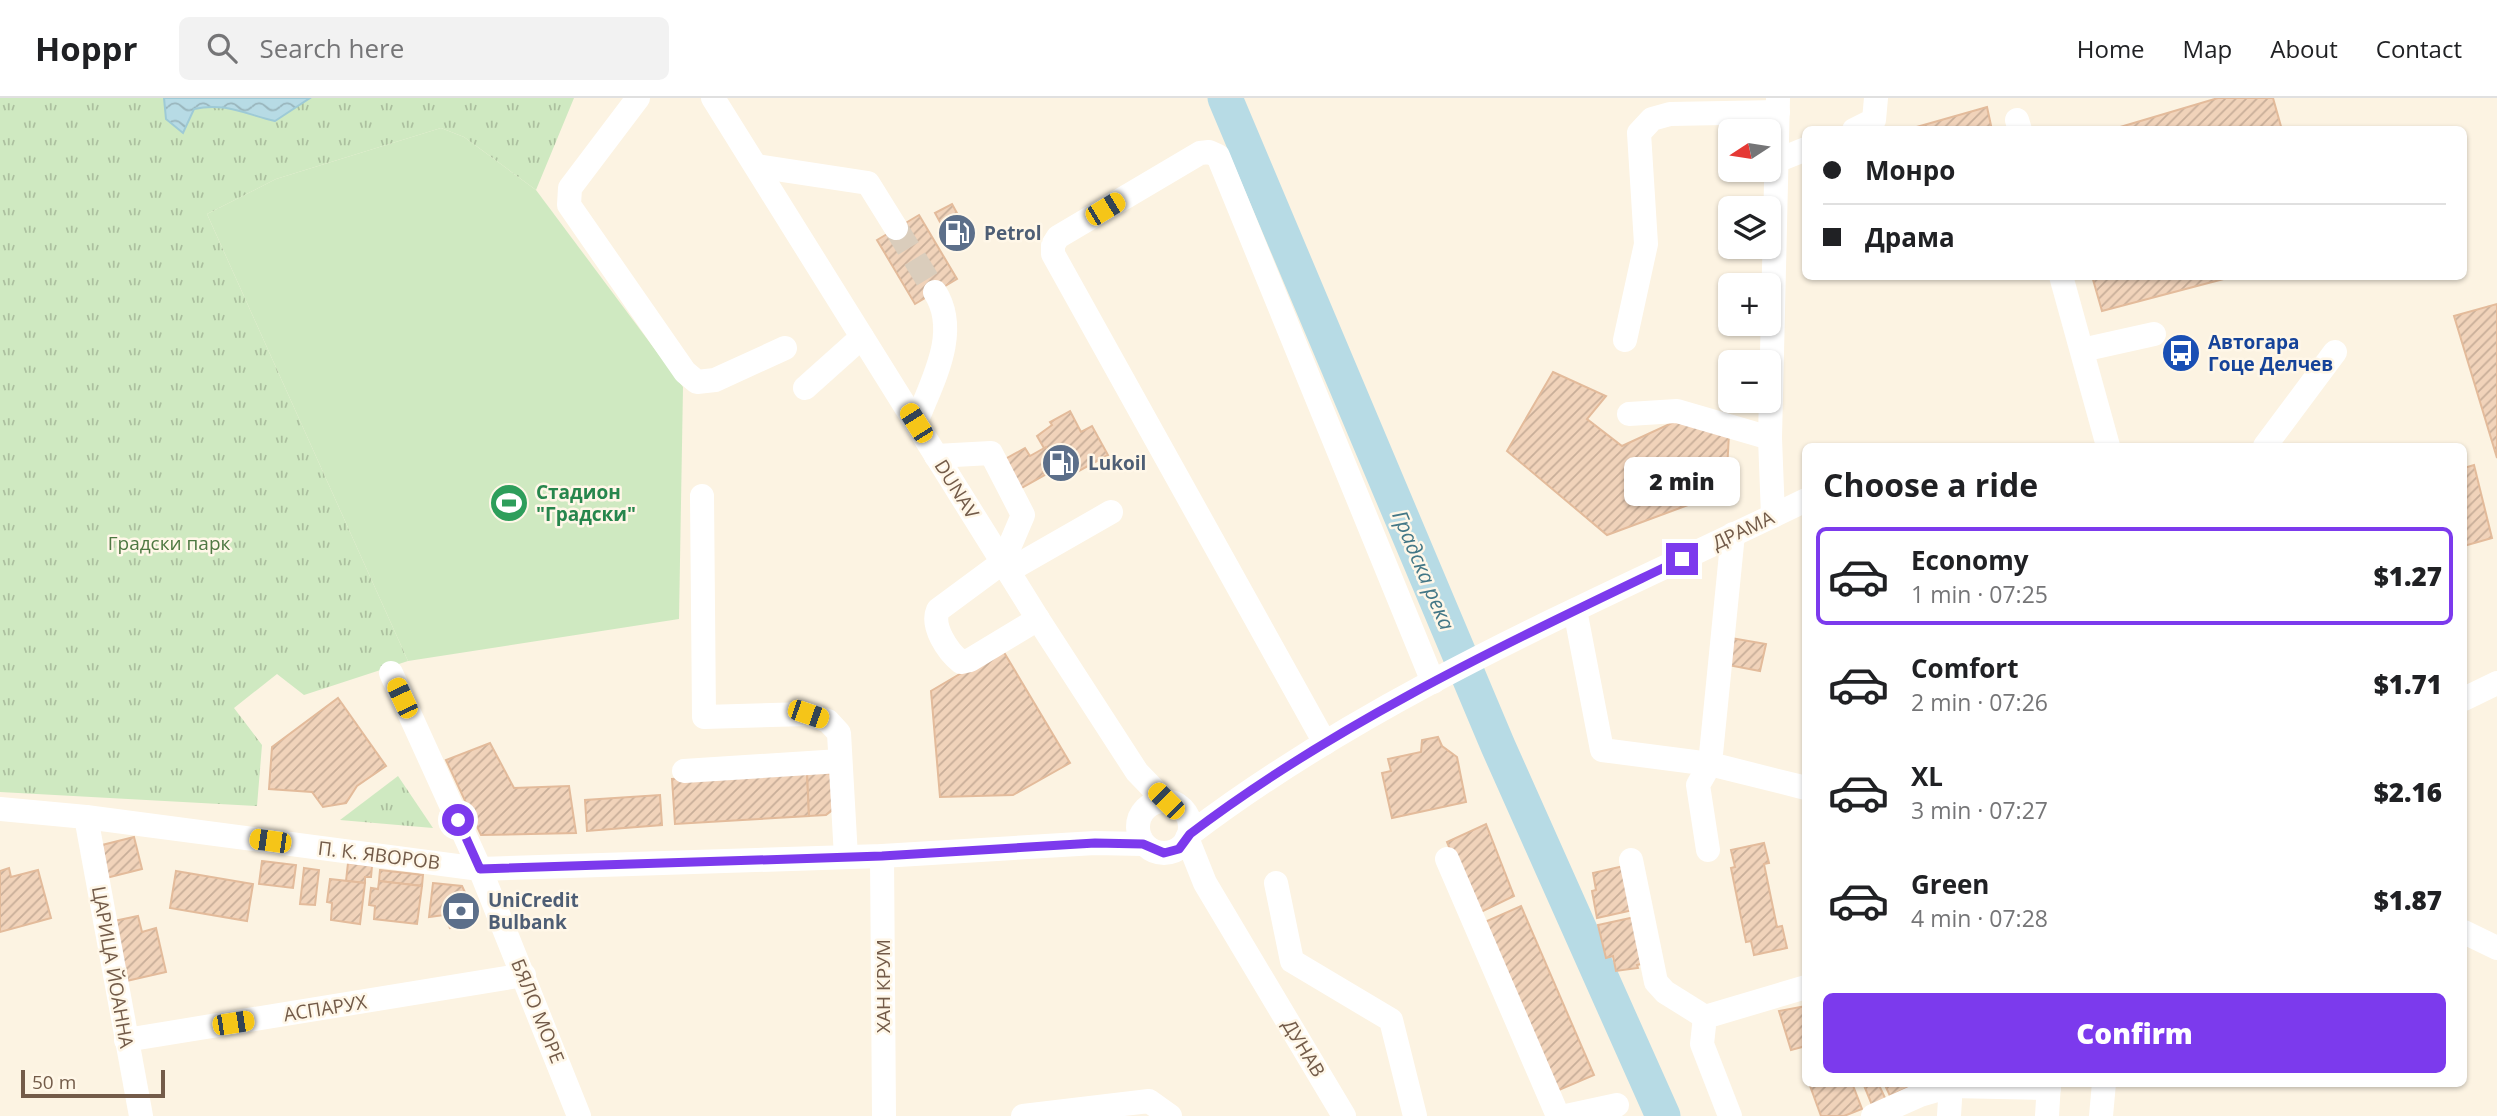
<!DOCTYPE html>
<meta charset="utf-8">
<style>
body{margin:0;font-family:"Open Sans",sans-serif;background:#f2f2f2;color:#202124;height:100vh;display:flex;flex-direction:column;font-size:26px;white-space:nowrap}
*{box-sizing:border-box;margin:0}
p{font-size:23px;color:#757577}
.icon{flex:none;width:38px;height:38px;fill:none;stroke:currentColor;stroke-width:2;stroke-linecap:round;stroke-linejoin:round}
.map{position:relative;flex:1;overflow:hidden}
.side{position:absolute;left:1802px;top:345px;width:665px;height:644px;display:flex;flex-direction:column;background:#fff;border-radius:10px;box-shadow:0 2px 5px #0004}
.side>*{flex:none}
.hud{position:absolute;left:1802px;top:28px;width:665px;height:154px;border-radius:10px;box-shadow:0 2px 5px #0004;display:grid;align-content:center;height:154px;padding:0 21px;background:#fff}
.needle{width:46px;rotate:258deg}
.fabs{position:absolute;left:1718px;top:21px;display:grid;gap:14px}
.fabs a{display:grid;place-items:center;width:63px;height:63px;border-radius:10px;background:#fff;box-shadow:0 2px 5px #0004;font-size:35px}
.scale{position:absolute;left:21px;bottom:18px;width:144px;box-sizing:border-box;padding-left:7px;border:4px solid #735b49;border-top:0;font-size:19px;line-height:24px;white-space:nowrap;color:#735b49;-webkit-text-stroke:5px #fff7e8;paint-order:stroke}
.end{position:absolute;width:32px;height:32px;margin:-16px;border:9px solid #7c3aed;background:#fff;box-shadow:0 0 0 4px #fff}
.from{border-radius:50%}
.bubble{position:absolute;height:49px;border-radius:10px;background:#fff;box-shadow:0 2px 5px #0004;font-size:23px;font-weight:800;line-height:49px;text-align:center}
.car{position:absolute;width:21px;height:42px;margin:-21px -10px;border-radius:9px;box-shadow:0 0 5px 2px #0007;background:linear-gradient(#f5c518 24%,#345 0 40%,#f5c518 0 76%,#345 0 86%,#f5c518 0)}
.hud b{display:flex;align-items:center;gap:24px;height:66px;font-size:26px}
.hud b+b{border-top:2px solid #e0e0e0}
.hud i{width:18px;height:18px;background:#202124}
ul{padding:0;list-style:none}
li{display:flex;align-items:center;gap:21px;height:98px;margin:0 14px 10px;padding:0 7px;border:4px solid transparent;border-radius:10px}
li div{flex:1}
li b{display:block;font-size:26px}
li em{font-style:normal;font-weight:800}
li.selected{border-color:#7c3aed}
li>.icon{width:63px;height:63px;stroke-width:1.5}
h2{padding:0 21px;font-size:32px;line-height:84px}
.cta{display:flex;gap:14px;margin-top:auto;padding:14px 21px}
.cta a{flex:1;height:80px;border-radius:10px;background:#7c3aed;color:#fff;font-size:28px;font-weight:800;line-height:80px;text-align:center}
header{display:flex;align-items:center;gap:42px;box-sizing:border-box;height:98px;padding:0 35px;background:#fff;border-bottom:2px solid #e0e0e0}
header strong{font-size:33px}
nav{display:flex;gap:38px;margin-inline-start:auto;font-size:24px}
.search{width:490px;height:63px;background:#f2f2f2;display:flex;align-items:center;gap:18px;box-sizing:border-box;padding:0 24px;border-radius:10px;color:#757577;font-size:26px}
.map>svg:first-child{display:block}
.green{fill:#cfe9c1}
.park{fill:url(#park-tufts)}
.water{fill:url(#water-waves);stroke:#9ecad6;stroke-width:2}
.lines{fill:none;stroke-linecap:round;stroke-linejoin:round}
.river{stroke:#b7dbe5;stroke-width:35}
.building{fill:url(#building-hatch);stroke:#e3bb9b;stroke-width:2}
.minor-tunnel{stroke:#dacdbc;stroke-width:24;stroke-dasharray:24 12;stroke-linecap:butt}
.minor{stroke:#fff;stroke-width:24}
.route{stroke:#7c3aed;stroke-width:9}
.labels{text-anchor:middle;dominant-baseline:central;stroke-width:5;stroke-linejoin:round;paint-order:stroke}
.service-label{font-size:19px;font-weight:bold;fill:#4e5e75;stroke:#fff7e8;text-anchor:start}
.transit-label{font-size:19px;font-weight:bold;fill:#164399;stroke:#fff7e8;text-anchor:start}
.street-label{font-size:19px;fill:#735b49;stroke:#fff7e8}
.leisure-label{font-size:19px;font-weight:bold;fill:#27864d;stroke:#fff7e8;text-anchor:start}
.park-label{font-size:19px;fill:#4e7842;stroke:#fff7e8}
.water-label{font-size:21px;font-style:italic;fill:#437786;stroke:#fff7e8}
</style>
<header>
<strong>Hoppr</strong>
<div class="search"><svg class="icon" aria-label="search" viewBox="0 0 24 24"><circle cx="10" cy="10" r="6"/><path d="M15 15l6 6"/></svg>Search here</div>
<nav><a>Home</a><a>Map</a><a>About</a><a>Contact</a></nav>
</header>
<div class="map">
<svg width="2497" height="1018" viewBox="0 0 2497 1018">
<defs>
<pattern id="park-tufts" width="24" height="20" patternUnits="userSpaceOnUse" patternTransform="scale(1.75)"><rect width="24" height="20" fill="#cfe9c1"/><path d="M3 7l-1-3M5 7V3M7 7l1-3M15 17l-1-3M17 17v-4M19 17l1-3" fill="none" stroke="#acc09f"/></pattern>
<pattern id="water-waves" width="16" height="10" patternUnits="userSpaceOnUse" patternTransform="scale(1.75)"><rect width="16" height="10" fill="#b7dbe5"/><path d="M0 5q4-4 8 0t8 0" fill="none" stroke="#99b5bc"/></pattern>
<pattern id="building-hatch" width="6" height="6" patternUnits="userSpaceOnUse" patternTransform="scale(1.75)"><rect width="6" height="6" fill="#f1d3ba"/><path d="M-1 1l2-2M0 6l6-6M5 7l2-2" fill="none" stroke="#c8ae99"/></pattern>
</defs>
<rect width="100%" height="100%" fill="#fcf3e2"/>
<!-- green -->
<path class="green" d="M441 30 464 39 536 92 683 289 679 521 408 563 207 116 276 81Z"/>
<!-- park -->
<g class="park">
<path d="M0 0H574L536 92 464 39 441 30 276 81 207 116 408 563 304 597 277 576 234 610 262 647 257 708 0 694Z"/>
<path d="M398 678 433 730 340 722Z"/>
</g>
<!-- water -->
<path class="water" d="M164 0H310L275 23C245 16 225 4 194 11L183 35 166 21Z"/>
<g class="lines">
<!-- river -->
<path class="river" d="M1225 0 1498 648 1663 1018"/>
</g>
<!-- building -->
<g class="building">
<path d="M2218 0H2273L2282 32H2110Z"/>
<path d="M1987 9 1992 32H1906Z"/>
<path d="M952 106 969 137 952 146 935 115Z"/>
<path d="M919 117 957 181 915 206 877 142Z"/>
<path d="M2092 178H2235L2102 213Z"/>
<path d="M2497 206V360L2454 218Z"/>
<path d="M1553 274 1606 298 1587 321 1622 348 1676 323 1729 335 1726 393 1607 437 1507 353Z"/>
<path d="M1070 313 1081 334 1092 328 1108 357 1068 379 1064 373 1059 376 1037 338 1052 327 1050 324Z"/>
<path d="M1046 349 1056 367 1043 374 1045 377 1007 398 991 369 1025 350 1030 358Z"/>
<path d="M2474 367 2492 440 2464 448V370Z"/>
<path d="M1731 540 1766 546 1760 573 1728 567Z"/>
<path d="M1002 551 1070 665 1013 697 940 699 931 593Z"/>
<path d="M338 600 386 668 357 688 346 705 323 709 312 694 269 691 272 649Z"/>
<path d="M1438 639 1442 648 1457 659 1466 704 1392 720 1382 675 1391 673 1388 661 1421 654 1422 642Z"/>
<path d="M490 645 514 690 569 688 576 735 481 737 446 662Z"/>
<path d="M807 673 809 718 675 726 672 681Z"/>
<path d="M807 673 833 676 835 710 826 717 809 718Z"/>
<path d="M660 697 662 727 587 733 585 702Z"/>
<path d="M1486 726 1514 798 1477 816 1447 744Z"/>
<path d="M134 739 142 771 102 781 94 749Z"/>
<path d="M1764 745 1769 765 1764 766 1777 829 1782 828 1787 850 1754 857 1751 843 1746 844 1731 770 1735 769 1731 752Z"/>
<path d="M262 763 296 767 293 790 259 786Z"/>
<path d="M348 765 372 768 371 779H365V785L346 783Z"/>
<path d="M1624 768 1633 812 1597 820 1592 793 1596 792 1593 775Z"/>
<path d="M9 770 11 779 38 772 51 820 0 834V773Z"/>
<path d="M304 770 319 772 315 807 300 806Z"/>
<path d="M380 772 423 777 422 788 379 783Z"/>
<path d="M176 773 253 786 247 823 170 810Z"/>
<path d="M330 781 365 785 360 826 331 822 332 805 327 804Z"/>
<path d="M379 783 422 788 417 826 374 821 375 808 369 807 371 790 378 791Z"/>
<path d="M433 785 462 788 476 818 450 830 444 817 429 819Z"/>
<path d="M1521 808 1594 977 1552 995 1478 827Z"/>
<path d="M138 818 142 834 156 830 166 874 122 884 109 824Z"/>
<path d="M1635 819 1645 865 1637 867 1638 870 1616 873 1613 858 1606 860 1598 827Z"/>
<path d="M1806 908V948L1791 952 1779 913Z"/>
<path d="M1809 985H1852L1862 1011 1844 1018H1821Z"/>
<path d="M1863 985H1878L1886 1002 1872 1007Z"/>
<path d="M1884 985H1918L1890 998Z"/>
</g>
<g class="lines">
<!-- minor-tunnel -->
<path class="minor-tunnel" d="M896 130 935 194"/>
<!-- minor -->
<g class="minor">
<path d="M638 0 570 90 569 107 685 274 697 284 715 282 785 250"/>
<path d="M713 0 1038 521 1137 674 1165 703"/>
<path d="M2017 22 2020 32"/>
<path d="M1854 32 1874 22 1876 0"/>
<path d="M1776 63 1806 51"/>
<path d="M756 68 868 85 896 130"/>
<path d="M2061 178 2108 348"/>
<path d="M1625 242 1646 146 1639 35 1652 21 1670 16 1778 14"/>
<path d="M2082 252 2154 236"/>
<path d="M805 290 862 239"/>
<path d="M1629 316 1677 313 1770 340"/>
<path d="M916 325C931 285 961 235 935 194"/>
<path d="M2265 348 2335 254"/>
<path d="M936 358 991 355 1023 417 1003 464 938 512C931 528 947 553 961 564L970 562 1038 521"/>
<path d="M702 398 704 619 808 616 828 623 839 635 846 759"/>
<path d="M1773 418 1770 340 1778 0"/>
<path d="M1008 473 1111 414"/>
<path d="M1575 512 1602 652 1710 666 1806 690"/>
<path d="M391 575 480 771 579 1018"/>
<path d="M2464 601 2497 585"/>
<path d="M1325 645 1053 156V147L1058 139 1200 55 1209 54 1218 58 1433 584"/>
<path d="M684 673 840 663"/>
<circle cx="1164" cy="729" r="26"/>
<path d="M0 711 86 719 480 771 882 758 1095 745 1143 746"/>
<path d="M86 719 141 1018"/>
<path d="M1190 736C1377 594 1596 504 1806 402"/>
<path d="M1187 740 1205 785 1344 1018"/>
<path d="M1708 752 1698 687 1710 666 1733 436"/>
<path d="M882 758 884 1018"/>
<path d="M1447 761 1558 1018"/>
<path d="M1631 762 1656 884 1665 894 1705 919"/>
<path d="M1276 785 1292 863 1391 922 1415 1018"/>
<path d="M2464 834 2497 850"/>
<path d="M1705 919 1806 889"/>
<path d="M1705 919 1702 946 1730 1018"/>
<path d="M126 942 524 877"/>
<path d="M1023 1018 1149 1003 1170 1018"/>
<path d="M1566 1018 1617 1007"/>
<path d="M1873 1018 1920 997 1951 988 2049 990"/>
<path d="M1949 1018 1951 985"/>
<path d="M2047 1018 2049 985"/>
<path d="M2101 1018 2104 985"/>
</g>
</g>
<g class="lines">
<!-- route -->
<path class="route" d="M458 722 480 771 882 758 1095 745 1143 746 1164 755 1179 751 1190 736C1340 622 1512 543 1682 461"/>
</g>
<!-- icons -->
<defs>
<symbol id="fuel-disc" viewBox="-11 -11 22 22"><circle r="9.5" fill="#5c6f8a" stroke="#fff7e8"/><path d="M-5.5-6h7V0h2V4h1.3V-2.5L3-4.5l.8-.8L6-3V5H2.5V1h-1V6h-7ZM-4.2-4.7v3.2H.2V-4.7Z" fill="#fff"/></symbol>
<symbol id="bus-disc" viewBox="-11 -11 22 22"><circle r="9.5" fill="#1a4fb4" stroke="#fff7e8"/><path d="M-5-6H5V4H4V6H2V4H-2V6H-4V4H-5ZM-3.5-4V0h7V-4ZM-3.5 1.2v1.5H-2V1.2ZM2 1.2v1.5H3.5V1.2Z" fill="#fff"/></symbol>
<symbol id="stadium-disc" viewBox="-11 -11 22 22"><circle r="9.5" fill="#2e9e5b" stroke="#fff7e8"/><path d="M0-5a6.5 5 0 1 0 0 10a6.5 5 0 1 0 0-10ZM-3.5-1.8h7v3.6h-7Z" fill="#fff"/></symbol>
<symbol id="bank-disc" viewBox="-11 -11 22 22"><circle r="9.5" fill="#5c6f8a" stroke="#fff7e8"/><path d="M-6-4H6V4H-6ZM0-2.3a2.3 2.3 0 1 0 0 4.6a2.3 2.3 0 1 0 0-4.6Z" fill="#fff"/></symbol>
</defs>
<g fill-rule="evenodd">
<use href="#fuel-disc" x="935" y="113" width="44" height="44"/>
<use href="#bus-disc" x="2159" y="233" width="44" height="44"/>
<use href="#fuel-disc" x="1039" y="343" width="44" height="44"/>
<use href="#stadium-disc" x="487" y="383" width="44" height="44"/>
<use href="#bank-disc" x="439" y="791" width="44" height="44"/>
</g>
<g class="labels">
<!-- service labels -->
<g class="service-label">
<text x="984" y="135">Petrol</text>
<text x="1088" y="365">Lukoil</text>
<text x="488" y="802">UniCredit<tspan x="488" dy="22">Bulbank</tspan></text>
</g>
<!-- transit labels -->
<g class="transit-label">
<text x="2208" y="244">Автогара<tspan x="2208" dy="22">Гоце Делчев</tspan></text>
</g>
<!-- street labels -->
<g class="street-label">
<text transform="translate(957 391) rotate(58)">DUNAV</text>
<text transform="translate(1743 432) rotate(-25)">ДРАМА</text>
<text transform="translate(379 757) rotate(7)">П. К. ЯВОРОВ</text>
<text transform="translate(113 869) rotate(80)">ЦАРИЦА ЙОАННА</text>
<text transform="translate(883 888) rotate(-90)">ХАН КРУМ</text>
<text transform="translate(325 910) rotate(-9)">АСПАРУХ</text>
<text transform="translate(538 913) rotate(68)">БЯЛО МОРЕ</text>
<text transform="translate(1304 950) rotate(59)">ДУНАВ</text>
</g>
<!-- leisure labels -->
<g class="leisure-label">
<text x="536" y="394">Стадион<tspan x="536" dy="22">"Градски"</tspan></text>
</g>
<!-- park labels -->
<g class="park-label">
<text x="169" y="445">Градски парк</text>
</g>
<!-- water labels -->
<g class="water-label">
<text transform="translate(1424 472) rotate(67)">Градска река</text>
</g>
</g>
</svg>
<div class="fabs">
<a><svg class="needle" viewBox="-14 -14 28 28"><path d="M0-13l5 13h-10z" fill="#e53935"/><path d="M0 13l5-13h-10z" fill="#757577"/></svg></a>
<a><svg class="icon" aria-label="layers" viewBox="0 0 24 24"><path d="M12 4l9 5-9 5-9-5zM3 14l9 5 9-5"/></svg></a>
<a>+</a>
<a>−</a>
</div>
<div class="scale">50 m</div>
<i class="end from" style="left:458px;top:722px"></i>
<i class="end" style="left:1682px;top:461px"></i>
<div class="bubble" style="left:1624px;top:359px;width:116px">2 min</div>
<i class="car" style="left:1105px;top:111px;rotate:59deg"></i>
<i class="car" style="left:916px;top:325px;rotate:328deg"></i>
<i class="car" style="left:402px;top:600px;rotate:335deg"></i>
<i class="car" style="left:808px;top:616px;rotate:109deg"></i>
<i class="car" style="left:1166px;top:703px;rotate:315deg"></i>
<i class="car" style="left:270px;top:743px;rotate:278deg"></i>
<i class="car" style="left:233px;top:925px;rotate:81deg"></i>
<div class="hud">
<b><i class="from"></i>Монро</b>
<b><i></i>Драма</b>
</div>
<section class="side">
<h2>Choose a ride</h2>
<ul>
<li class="selected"><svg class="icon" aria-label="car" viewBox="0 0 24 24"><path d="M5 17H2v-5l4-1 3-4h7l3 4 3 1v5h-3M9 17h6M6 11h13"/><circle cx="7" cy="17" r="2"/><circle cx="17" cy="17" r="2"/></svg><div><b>Economy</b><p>1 min · 07:25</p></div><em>$1.27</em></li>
<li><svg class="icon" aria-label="car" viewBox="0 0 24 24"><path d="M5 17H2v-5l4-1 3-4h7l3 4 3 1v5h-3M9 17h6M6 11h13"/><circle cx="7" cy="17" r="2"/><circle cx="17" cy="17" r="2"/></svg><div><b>Comfort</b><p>2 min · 07:26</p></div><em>$1.71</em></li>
<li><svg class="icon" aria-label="car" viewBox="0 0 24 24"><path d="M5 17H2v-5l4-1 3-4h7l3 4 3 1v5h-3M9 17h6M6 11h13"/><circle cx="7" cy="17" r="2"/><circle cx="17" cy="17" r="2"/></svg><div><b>XL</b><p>3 min · 07:27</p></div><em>$2.16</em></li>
<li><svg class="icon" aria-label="car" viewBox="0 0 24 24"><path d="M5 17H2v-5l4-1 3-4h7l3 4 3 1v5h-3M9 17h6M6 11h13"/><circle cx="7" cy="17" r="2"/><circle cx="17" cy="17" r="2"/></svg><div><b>Green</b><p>4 min · 07:28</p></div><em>$1.87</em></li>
</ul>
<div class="cta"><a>Confirm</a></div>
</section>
</div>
